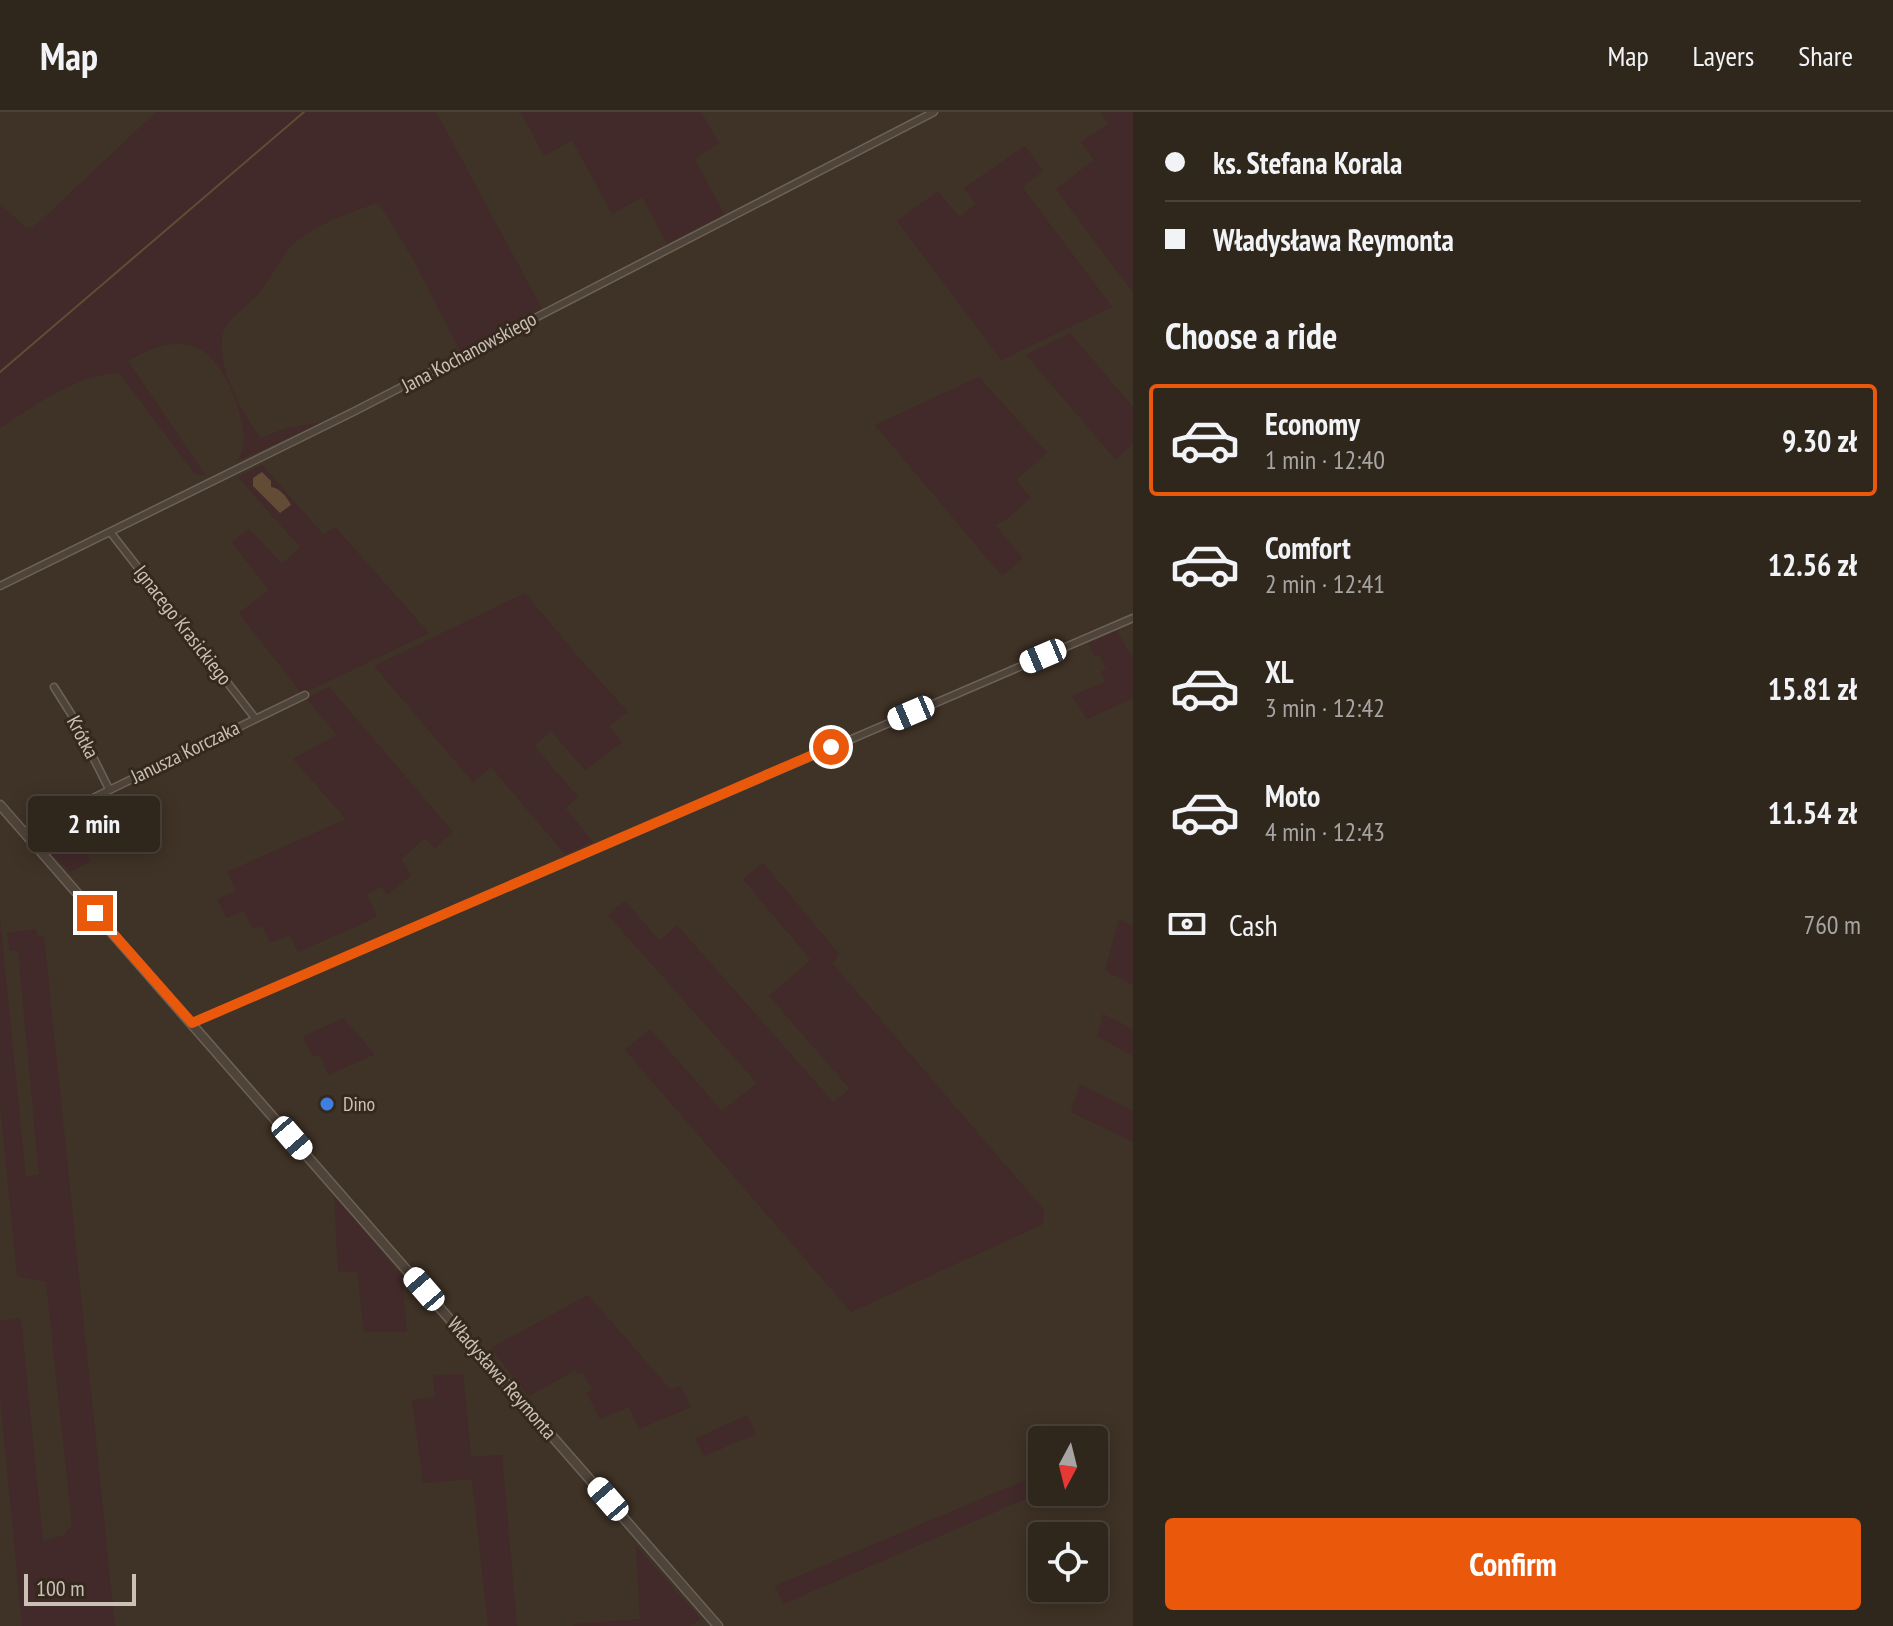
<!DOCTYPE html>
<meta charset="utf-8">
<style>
body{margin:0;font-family:"PT Sans Narrow",sans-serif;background:#372e25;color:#f1f3f6;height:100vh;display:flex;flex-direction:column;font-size:30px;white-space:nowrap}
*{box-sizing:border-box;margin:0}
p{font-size:26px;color:#a7a5a3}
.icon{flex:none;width:44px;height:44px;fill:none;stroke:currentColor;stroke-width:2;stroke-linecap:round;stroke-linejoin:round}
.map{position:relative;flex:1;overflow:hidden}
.sheet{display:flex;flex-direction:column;background:#2f261c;width:760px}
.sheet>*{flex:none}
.banner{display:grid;align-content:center;height:176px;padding:0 32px;background:#2f261c}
.needle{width:52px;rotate:187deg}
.controls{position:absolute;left:1028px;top:1314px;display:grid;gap:16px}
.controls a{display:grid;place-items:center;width:80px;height:80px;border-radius:8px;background:#2f261c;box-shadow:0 4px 20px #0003,0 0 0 2px #4a433b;font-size:40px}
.scale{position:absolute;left:24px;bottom:20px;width:112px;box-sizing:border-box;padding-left:8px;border:4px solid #cac0b6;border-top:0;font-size:22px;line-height:28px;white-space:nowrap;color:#cac0b6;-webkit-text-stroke:6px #35291e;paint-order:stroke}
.end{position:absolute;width:36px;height:36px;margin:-18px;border:10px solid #ea580c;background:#fff;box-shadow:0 0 0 4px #fff}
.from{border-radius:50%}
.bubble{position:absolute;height:56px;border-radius:8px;background:#2f261c;box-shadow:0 4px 20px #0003,0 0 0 2px #4a433b;font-size:26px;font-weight:700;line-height:56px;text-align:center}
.car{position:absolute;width:24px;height:48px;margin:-24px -12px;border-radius:10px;box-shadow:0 0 6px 2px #0007;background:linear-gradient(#fff 24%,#345 0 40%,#fff 0 76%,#345 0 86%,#fff 0)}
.banner b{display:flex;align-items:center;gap:28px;height:76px;font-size:30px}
.banner b+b{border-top:2px solid #4a433b}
.banner i{width:20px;height:20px;background:#f1f3f6}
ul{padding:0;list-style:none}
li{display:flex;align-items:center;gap:24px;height:112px;margin:0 16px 12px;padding:0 16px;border:4px solid transparent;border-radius:8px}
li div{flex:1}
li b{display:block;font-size:30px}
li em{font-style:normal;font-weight:700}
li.active{border-color:#ea580c}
li>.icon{width:72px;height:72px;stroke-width:1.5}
h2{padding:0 32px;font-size:36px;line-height:96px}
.pay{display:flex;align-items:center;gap:20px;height:88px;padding:0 32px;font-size:30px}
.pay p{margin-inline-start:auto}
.primary-button{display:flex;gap:16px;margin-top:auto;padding:16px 32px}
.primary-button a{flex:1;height:92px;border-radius:8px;background:#ea580c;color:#fff;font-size:32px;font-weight:700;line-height:92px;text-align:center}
header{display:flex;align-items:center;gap:48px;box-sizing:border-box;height:112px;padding:0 40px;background:#2f261c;border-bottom:2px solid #4a433b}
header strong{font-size:38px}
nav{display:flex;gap:44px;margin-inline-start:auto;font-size:28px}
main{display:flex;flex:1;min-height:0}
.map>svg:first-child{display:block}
.green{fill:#42292a}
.water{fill:#624c36}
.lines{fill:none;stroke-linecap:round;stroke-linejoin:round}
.stream{stroke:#624c36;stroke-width:2}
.minor-casing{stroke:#6d6257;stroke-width:9}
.tertiary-casing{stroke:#6d6257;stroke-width:11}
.minor{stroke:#4f443a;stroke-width:6}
.tertiary{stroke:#4f443a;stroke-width:8}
.route{stroke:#ea580c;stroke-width:10}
.shop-dot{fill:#3f7fe0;stroke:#35291e;stroke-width:3}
.labels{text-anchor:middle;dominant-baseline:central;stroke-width:6;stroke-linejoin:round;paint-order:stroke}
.street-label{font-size:20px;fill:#cac0b6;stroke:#35291e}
.poi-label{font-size:20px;fill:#cac0b6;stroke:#35291e;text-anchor:start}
</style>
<header>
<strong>Map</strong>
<nav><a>Map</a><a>Layers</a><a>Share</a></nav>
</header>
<main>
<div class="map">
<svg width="1133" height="1514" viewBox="0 0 1133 1514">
<rect width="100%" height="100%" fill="#3f3226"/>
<!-- green -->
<g class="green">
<path d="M156 0H436L542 197 460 239 414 149 382 96 376 91C348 102 310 113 289 137 277 151 270 168 258 182 248 194 230 205 224 218 213 248 242 303 261 326L284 317 323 310 237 349C257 325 226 248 198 236 173 226 149 236 128 249L206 364 195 362 119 261C73 264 37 292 0 316V92L25 115 33 116Z"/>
<path d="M521 0H701L719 31 695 47 724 102 667 132 642 85 612 102 572 28 544 44Z"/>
<path d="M1100 0H1133V181L1056 77 1094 48 1081 30 1108 12Z"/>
<path d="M1025 34 1043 59 1022 75 1112 195 1001 248 897 109 938 79 959 105 976 92 964 76Z"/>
<path d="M1070 221 1133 295V331L1116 348 1026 243Z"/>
<path d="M979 265 1047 341 1016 368 1031 386 1004 409 995 413 1023 446 1002 464 875 313Z"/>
<path d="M262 353 324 423 335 415 429 521 302 582 239 501 269 478 232 430 249 417 282 452 300 435 238 365Z"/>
<path d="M525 481 580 547 628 600 609 614 622 630 585 658 551 619 534 634 578 685 565 696 593 730 565 742 491 655 473 670 374 554Z"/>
<path d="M1117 519 1133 547V586L1087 607 1072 584 1105 570 1101 560 1106 557 1099 542 1094 544 1089 531Z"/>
<path d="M329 575 453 720 435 736 425 726 401 747 411 763 387 783 382 774 367 782 377 805 298 840 290 823 270 831 263 814 253 817 244 798 227 806 217 787 236 779 227 760 346 707 293 647 337 623 306 586Z"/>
<path d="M62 704 91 749 70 760 36 726 34 720 37 715Z"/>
<path d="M763 751 839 842 832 851 1044 1098 1043 1112 851 1200 625 938 650 917 722 999 757 971 608 803 625 789 660 829 677 813 833 990 850 977 769 884 811 848 743 767Z"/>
<path d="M0 807 26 1065 39 1063 18 839H10L7 821 36 817 38 824H44L115 1514H22L0 1284V1209L21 1206 43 1429 64 1423 72 1413 46 1170 17 1164 0 991Z"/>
<path d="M1119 807 1133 814V873L1105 858Z"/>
<path d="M1103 902 1133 917V944L1097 924Z"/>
<path d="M343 906 375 942 328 963 320 943 313 945 303 925Z"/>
<path d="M1080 972 1133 999V1030L1071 1000Z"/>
<path d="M334 1084 402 1164 407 1220H364L357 1160H338Z"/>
<path d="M588 1183 670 1277 681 1274 691 1295 639 1317 629 1295 600 1307 587 1281 592 1278 583 1260 578 1262 576 1258 528 1284 491 1236Z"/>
<path d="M463 1262 471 1345 502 1343 517 1514H488L472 1367 423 1371 412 1288 435 1285 433 1263Z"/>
<path d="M747 1303 756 1322 704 1344 695 1327Z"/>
<path d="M1035 1364 1037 1382 783 1492 775 1474Z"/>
<path d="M636 1434 701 1507 690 1514H573V1512L640 1507Z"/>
</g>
<!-- water -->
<path class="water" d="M262 360 271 369V375C280 376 287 385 291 393L280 401 253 374V366Z"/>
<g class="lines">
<!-- stream -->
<path class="stream" d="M0 260 304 0"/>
<defs>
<g id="minor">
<path d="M111 421 255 606"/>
<path d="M0 474 355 299 934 0"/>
<path d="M54 575 73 605 109 677"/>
<path d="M23 720 305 583"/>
<path d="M192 911 1133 506"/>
</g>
<path id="tertiary" d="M0 693 718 1514"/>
</defs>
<!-- minor casing -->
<use href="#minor" class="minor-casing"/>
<!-- tertiary casing -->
<use href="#tertiary" class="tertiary-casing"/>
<!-- minor -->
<use href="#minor" class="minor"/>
<!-- tertiary -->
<use href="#tertiary" class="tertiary"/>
</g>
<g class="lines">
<!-- route -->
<path class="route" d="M95 801 192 911 831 635"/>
</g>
<!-- markers -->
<circle class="shop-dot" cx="327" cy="992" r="8"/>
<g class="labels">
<!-- street labels -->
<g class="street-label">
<text transform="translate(469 240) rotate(-28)">Jana Kochanowskiego</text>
<text transform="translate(183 513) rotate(52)">Ignacego Krasickiego</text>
<text transform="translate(83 625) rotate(62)">Krótka</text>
<text transform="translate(185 640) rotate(-26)">Janusza Korczaka</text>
<text transform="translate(502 1266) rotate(49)">Władysława Reymonta</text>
</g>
<!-- poi labels -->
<g class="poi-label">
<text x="343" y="992">Dino</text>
</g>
</g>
</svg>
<div class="controls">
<a><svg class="needle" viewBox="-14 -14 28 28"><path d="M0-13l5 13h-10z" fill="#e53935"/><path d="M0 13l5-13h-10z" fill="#a7a5a3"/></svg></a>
<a><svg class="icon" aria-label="locate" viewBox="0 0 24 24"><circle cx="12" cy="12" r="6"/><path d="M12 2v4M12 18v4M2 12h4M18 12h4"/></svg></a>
</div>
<div class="scale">100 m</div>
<i class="end from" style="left:831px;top:635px"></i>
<i class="end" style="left:95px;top:801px"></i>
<div class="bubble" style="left:28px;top:684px;width:132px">2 min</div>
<i class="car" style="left:1043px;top:544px;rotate:247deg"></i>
<i class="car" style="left:911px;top:601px;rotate:247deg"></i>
<i class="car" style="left:292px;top:1026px;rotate:139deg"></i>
<i class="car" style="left:424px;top:1177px;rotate:319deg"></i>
<i class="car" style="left:608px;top:1387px;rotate:319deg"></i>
</div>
<section class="sheet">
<div class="banner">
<b><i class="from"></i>ks. Stefana Korala</b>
<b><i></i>Władysława Reymonta</b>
</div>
<h2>Choose a ride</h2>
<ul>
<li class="active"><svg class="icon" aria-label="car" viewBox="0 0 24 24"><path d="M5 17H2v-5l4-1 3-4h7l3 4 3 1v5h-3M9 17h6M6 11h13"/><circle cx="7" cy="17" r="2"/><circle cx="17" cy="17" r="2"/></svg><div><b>Economy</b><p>1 min · 12:40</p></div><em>9.30 zł</em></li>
<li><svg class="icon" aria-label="car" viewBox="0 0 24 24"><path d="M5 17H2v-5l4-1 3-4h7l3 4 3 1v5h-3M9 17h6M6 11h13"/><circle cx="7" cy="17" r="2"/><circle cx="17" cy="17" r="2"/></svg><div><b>Comfort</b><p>2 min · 12:41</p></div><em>12.56 zł</em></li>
<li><svg class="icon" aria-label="car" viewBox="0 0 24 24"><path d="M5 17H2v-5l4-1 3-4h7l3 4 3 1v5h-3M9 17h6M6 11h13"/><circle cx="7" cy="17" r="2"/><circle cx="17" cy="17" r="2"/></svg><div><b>XL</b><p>3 min · 12:42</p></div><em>15.81 zł</em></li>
<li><svg class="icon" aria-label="car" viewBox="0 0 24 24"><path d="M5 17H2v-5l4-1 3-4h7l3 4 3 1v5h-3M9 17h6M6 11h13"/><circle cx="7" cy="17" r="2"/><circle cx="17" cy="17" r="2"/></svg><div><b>Moto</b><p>4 min · 12:43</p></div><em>11.54 zł</em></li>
</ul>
<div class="pay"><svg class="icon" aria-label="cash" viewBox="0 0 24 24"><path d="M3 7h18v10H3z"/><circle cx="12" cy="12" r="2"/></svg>Cash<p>760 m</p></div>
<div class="primary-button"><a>Confirm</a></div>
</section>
</main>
